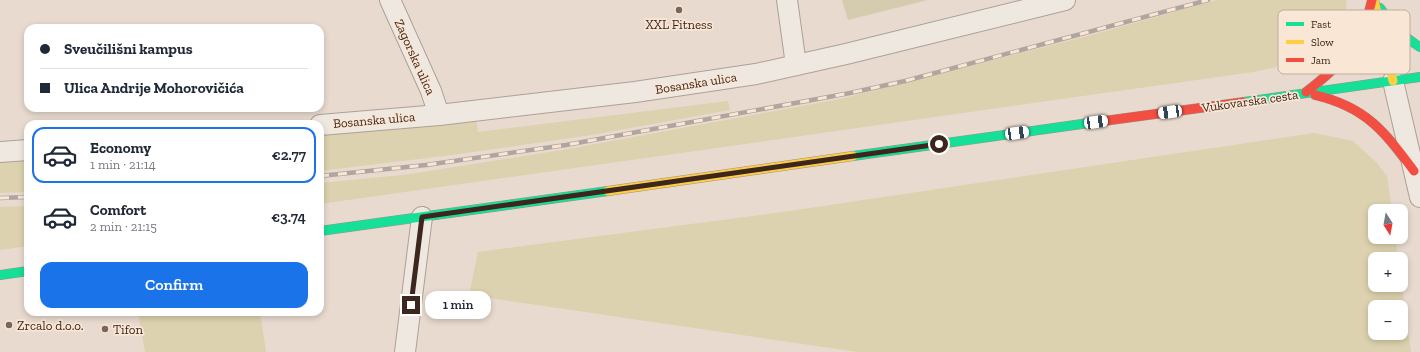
<!DOCTYPE html>
<meta charset="utf-8">
<style>
body{margin:0;font-family:"Zilla Slab",serif;background:#f2f2f3;color:#1f2937;height:100vh;display:flex;flex-direction:column;font-size:15px;white-space:nowrap}
*{box-sizing:border-box;margin:0}
p{font-size:13px;color:#747a83}
.icon{flex:none;width:22px;height:22px;fill:none;stroke:currentColor;stroke-width:2;stroke-linecap:round;stroke-linejoin:round}
.map{position:relative;flex:1;overflow:hidden}
.panel{position:absolute;left:24px;top:120px;width:300px;height:196px;display:flex;flex-direction:column;background:#fff;border-radius:12px;box-shadow:0 2px 6px #0003}
.panel>*{flex:none}
.top-card{position:absolute;left:24px;top:24px;width:300px;height:88px;border-radius:12px;box-shadow:0 2px 6px #0003;display:grid;align-content:center;height:88px;padding:0 16px;background:#fff}
.needle{width:26px;rotate:169deg}
.controls{position:absolute;left:1368px;top:204px;display:grid;gap:8px}
.controls a{display:grid;place-items:center;width:40px;height:40px;border-radius:8px;background:#fff;box-shadow:0 2px 6px #0003;font-size:20px}
.end{position:absolute;width:18px;height:18px;margin:-9px;border:5px solid #3d261d;background:#fff;box-shadow:0 0 0 2px #fff}
.from{border-radius:50%}
.bubble{position:absolute;height:28px;border-radius:12px;background:#fff;box-shadow:0 2px 6px #0003;font-size:13px;font-weight:600;line-height:28px;text-align:center}
.car{position:absolute;width:12px;height:24px;margin:-12px -6px;border-radius:5px;box-shadow:0 0 3px 1px #0007;background:linear-gradient(#fff 24%,#345 0 40%,#fff 0 76%,#345 0 86%,#fff 0)}
.top-card b{display:flex;align-items:center;gap:14px;height:38px;font-size:15px}
.top-card b+b{border-top:1px solid #e0e1e3}
.top-card i{width:10px;height:10px;background:#1f2937}
ul{padding:7px 0 0;list-style:none}
li{display:flex;align-items:center;gap:12px;height:56px;margin:0 8px 6px;padding:0 8px;border:2px solid transparent;border-radius:12px}
li div{flex:1}
li b{display:block;font-size:15px}
li em{font-style:normal;font-weight:600}
li.active{border-color:#1a73e8}
li>.icon{width:36px;height:36px;stroke-width:1.5}
.cta{display:flex;gap:8px;margin-top:auto;padding:8px 16px}
.cta a{flex:1;height:46px;border-radius:12px;background:#1a73e8;color:#fff;font-size:16px;font-weight:600;line-height:46px;text-align:center}
.map>svg:first-child{display:block}
.green{fill:#dcd2af;fill-rule:evenodd}
.cemetery{fill:#d5ccaf}
.lines{fill:none;stroke-linecap:round;stroke-linejoin:round}
.street-casing{stroke:#ada097;stroke-width:22}
.fast-casing{stroke:#9d8f87;stroke-width:10}
.slow-casing{stroke:#9d8f87;stroke-width:10}
.jam-casing{stroke:#9d8f87;stroke-width:10}
.street{stroke:#efe8e1;stroke-width:20}
.fast{stroke:#16e098;stroke-width:9}
.slow{stroke:#ffcf43;stroke-width:9}
.jam{stroke:#f24e42;stroke-width:9}
.rail-casing{stroke:#afa6a0;stroke-width:4.5}
.rail{stroke:#f9e6d4;stroke-width:3;stroke-dasharray:9;stroke-linecap:butt}
.route{stroke:#3d261d;stroke-width:5}
.poi-dot{fill:#79655b;stroke:#f9e6d4;stroke-width:1.5}
.labels{text-anchor:middle;dominant-baseline:central;stroke-width:3.5;stroke-linejoin:round;paint-order:stroke}
.poi-label{font-size:13px;fill:#3d261d;stroke:#f9e6d4;text-anchor:start}
.street-label{font-size:13px;fill:#3d261d;stroke:#f9e6d4}
.key{fill:#f9e6d4;stroke:#c1ac9d;stroke-width:1}
.key-label{font-size:11px;fill:#3d261d}
</style>
<div class="map">
<svg width="1420" height="352" viewBox="0 0 1420 352">
<rect width="100%" height="100%" fill="#e8dace"/>
<!-- green -->
<g class="green">
<path d="M1217 0H1346L1347 21 1331 42 1305 61 1253 72 320 204V183L403 175 568 149 840 99 1088 36Z"/>
<path d="M728 101 730 110 592 135 444 156 320 171V133L476 117 478 132Z"/>
<path d="M1314 133 1353 141 1376 162 1387 176 1392 211H1375V237H1395L1398 259H1375V285H1401V279L1411 352H858L469 295 478 252 790 211ZM1375 307H1401V333H1375Z"/>
<path d="M28 157V192L0 193V160Z"/>
<path d="M28 206V246L0 250V207Z"/>
<path d="M138 312H260L266 352H145Z"/>
</g>
<!-- cemetery -->
<path class="cemetery" d="M842 0H928L848 20Z"/>
<g class="lines">
<defs>
<g id="street">
<path d="M390 0 431 91 439 115"/>
<path d="M787 0 796 65"/>
<path d="M1393 81 1420 197"/>
<path d="M320 125 439 115 635 92 756 74 846 54 1065 0"/>
<path d="M0 152 28 150"/>
<path d="M405 352 422 217"/>
</g>
<g id="fast">
<path d="M1380 8C1391 24 1403 37 1420 47"/>
<path d="M1244 102 1420 77"/>
<path d="M853 156 1089 123"/>
<path d="M320 231 608 191"/>
<path d="M0 275 28 271"/>
</g>
<g id="slow">
<path d="M1374 0 1393 81"/>
<path d="M608 191 853 156"/>
</g>
<g id="jam">
<path d="M1306 92C1331 73 1353 53 1365 24 1368 16 1370 8 1372 0"/>
<path d="M1315 95C1366 107 1384 131 1414 171"/>
<path d="M1089 123 1244 102"/>
</g>
</defs>
<!-- street casing -->
<use href="#street" class="street-casing"/>
<!-- fast casing -->
<use href="#fast" class="fast-casing"/>
<!-- slow casing -->
<use href="#slow" class="slow-casing"/>
<!-- jam casing -->
<use href="#jam" class="jam-casing"/>
<!-- street -->
<use href="#street" class="street"/>
<!-- fast -->
<use href="#fast" class="fast"/>
<!-- slow -->
<use href="#slow" class="slow"/>
<!-- jam -->
<use href="#jam" class="jam"/>
<defs>
<g id="rail">
<path d="M320 176 426 165 566 145 850 93 905 81 1208 0"/>
<path d="M0 198 28 197"/>
</g>
</defs>
<!-- rail casing -->
<use href="#rail" class="rail-casing"/>
<!-- rail -->
<use href="#rail" class="rail"/>
</g>
<g class="lines">
<!-- route -->
<path class="route" d="M411 305 422 217 939 144"/>
</g>
<!-- markers -->
<g class="poi-dot">
<circle cx="679" cy="10" r="4"/>
<circle cx="9" cy="325" r="4"/>
<circle cx="105" cy="329" r="4"/>
</g>
<g class="labels">
<!-- poi labels -->
<g class="poi-label">
<text x="679" y="24" text-anchor="middle">XXL Fitness</text>
<text x="17" y="325">Zrcalo d.o.o.</text>
<text x="113" y="329">Tifon</text>
</g>
<!-- street labels -->
<g class="street-label">
<text transform="translate(415 57) rotate(66)">Zagorska ulica</text>
<text transform="translate(696 83) rotate(-9)">Bosanska ulica</text>
<text transform="translate(1250 101) rotate(-8)">Vukovarska cesta</text>
<text transform="translate(374 120) rotate(-5)">Bosanska ulica</text>
</g>
</g>
<!-- legend -->
<rect x="1278" y="10" width="132" height="64" rx="6" class="key"/>
<rect x="1286" y="22" width="18" height="4" fill="#16e098"/>
<rect x="1286" y="40" width="18" height="4" fill="#ffcf43"/>
<rect x="1286" y="58" width="18" height="4" fill="#f24e42"/>
<g class="key-label">
<text x="1311" y="28">Fast</text>
<text x="1311" y="46">Slow</text>
<text x="1311" y="64">Jam</text>
</g>
</svg>
<div class="controls">
<a><svg class="needle" viewBox="-14 -14 28 28"><path d="M0-13l5 13h-10z" fill="#e53935"/><path d="M0 13l5-13h-10z" fill="#747a83"/></svg></a>
<a>+</a>
<a>−</a>
</div>
<i class="end from" style="left:939px;top:144px"></i>
<i class="end" style="left:411px;top:305px"></i>
<div class="bubble" style="left:425px;top:291px;width:66px">1 min</div>
<i class="car" style="left:1170px;top:112px;rotate:262deg"></i>
<i class="car" style="left:1096px;top:122px;rotate:82deg"></i>
<i class="car" style="left:1017px;top:133px;rotate:82deg"></i>
<div class="top-card">
<b><i class="from"></i>Sveučilišni kampus</b>
<b><i></i>Ulica Andrije Mohorovičića</b>
</div>
<section class="panel">
<ul>
<li class="active"><svg class="icon" aria-label="car" viewBox="0 0 24 24"><path d="M5 17H2v-5l4-1 3-4h7l3 4 3 1v5h-3M9 17h6M6 11h13"/><circle cx="7" cy="17" r="2"/><circle cx="17" cy="17" r="2"/></svg><div><b>Economy</b><p>1 min · 21:14</p></div><em>€2.77</em></li>
<li><svg class="icon" aria-label="car" viewBox="0 0 24 24"><path d="M5 17H2v-5l4-1 3-4h7l3 4 3 1v5h-3M9 17h6M6 11h13"/><circle cx="7" cy="17" r="2"/><circle cx="17" cy="17" r="2"/></svg><div><b>Comfort</b><p>2 min · 21:15</p></div><em>€3.74</em></li>
</ul>
<div class="cta"><a>Confirm</a></div>
</section>
</div>
